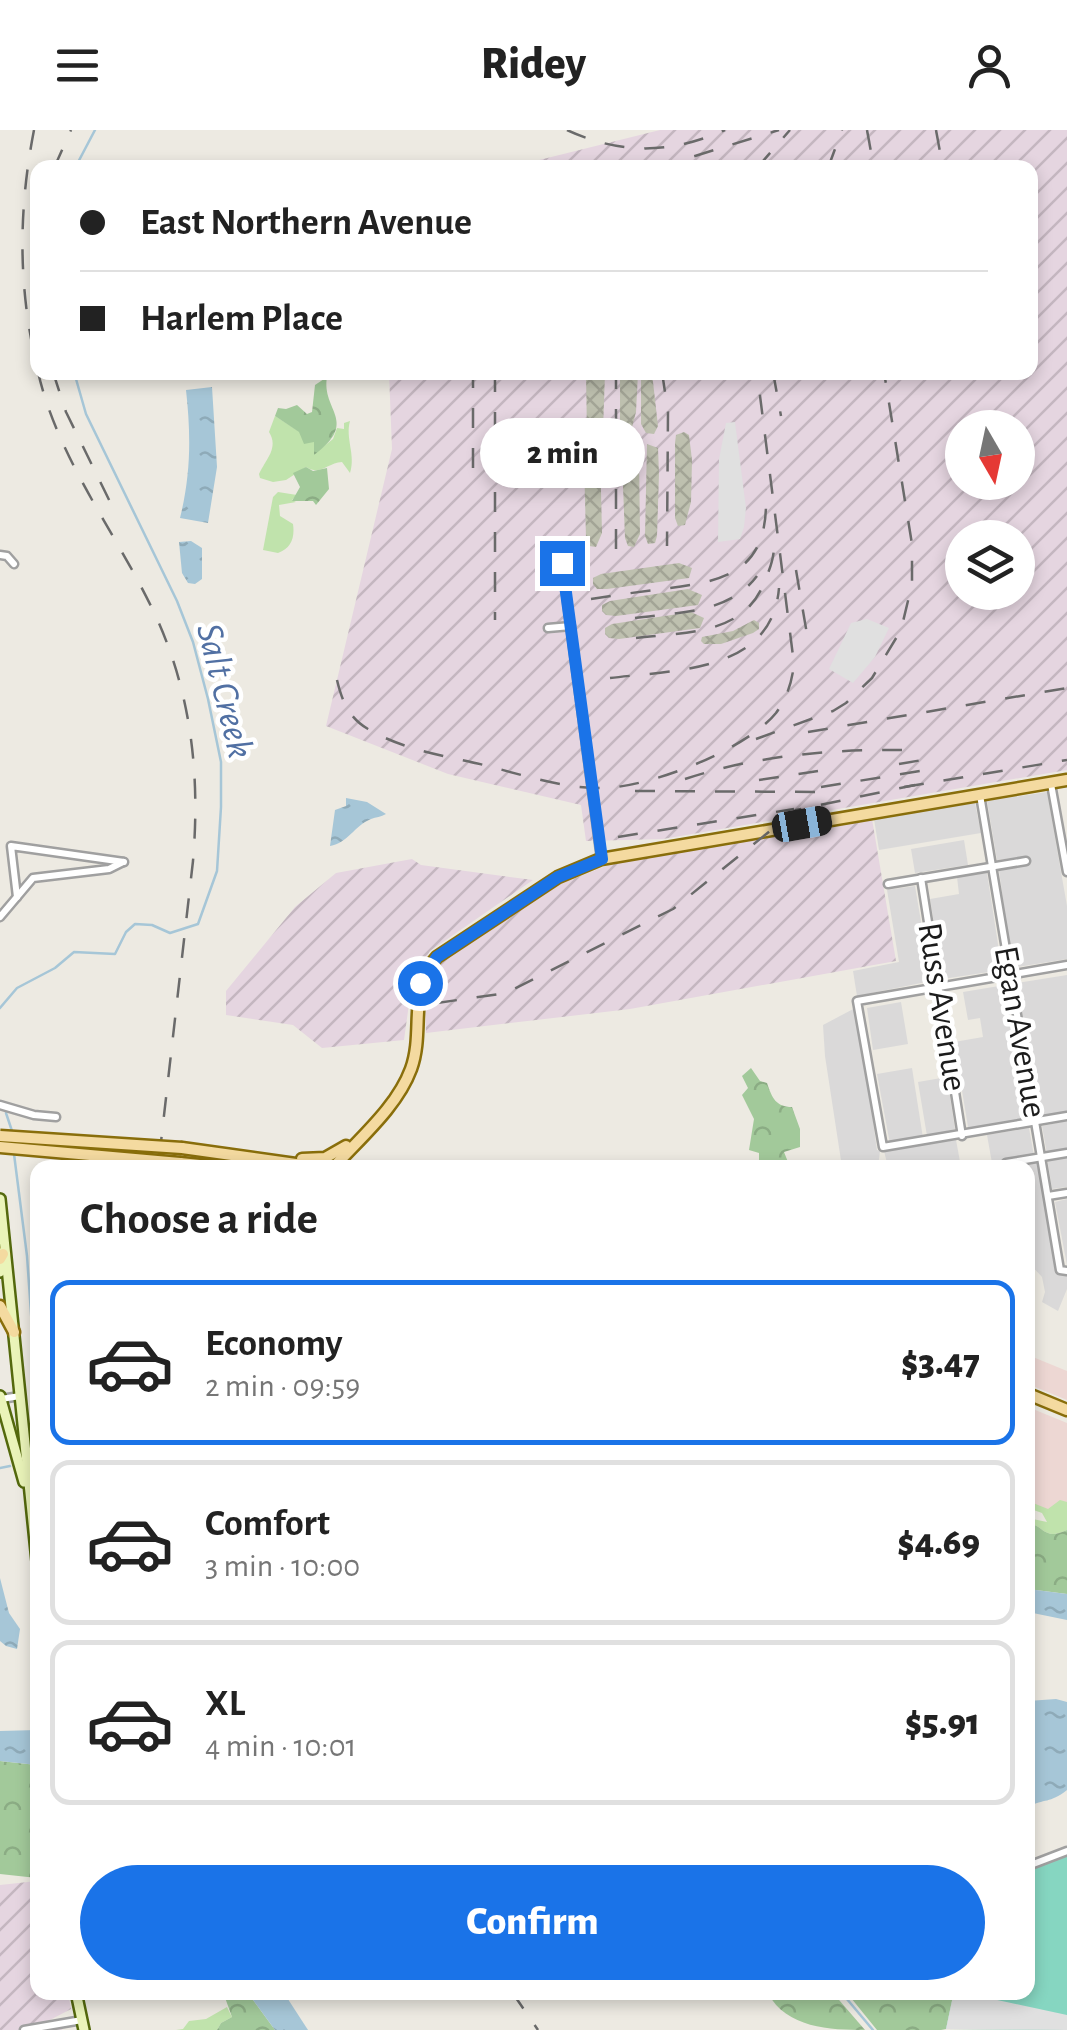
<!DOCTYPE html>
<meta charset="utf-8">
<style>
body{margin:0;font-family:"Alegreya Sans",sans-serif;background:#f6f6f6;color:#222;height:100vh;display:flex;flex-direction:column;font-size:38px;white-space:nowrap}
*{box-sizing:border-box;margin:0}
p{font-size:32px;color:#767676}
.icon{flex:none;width:55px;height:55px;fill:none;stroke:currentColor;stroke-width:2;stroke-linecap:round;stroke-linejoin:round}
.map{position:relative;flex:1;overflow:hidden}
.details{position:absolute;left:30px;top:1030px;width:1005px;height:840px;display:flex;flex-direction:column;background:#fff;border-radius:20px;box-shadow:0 5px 15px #0003}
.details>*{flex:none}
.guide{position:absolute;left:30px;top:30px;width:1008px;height:220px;border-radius:20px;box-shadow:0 5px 15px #0003;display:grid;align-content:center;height:220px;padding:0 50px;background:#fff}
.needle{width:65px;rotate:171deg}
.tools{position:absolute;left:945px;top:280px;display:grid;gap:20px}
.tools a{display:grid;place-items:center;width:90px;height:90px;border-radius:50%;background:#fff;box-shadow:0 5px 15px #0003;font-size:50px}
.end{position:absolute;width:45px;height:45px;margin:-22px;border:12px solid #1a73e8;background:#fff;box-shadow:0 0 0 5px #fff}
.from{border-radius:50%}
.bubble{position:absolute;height:70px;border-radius:35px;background:#fff;box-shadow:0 5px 15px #0003;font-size:32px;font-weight:800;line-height:70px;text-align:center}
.car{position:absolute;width:30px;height:60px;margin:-30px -15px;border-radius:12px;box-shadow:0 0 8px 2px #0007;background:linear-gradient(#222 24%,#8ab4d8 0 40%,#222 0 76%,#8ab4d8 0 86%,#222 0)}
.guide b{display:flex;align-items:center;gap:35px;height:95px;font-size:38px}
.guide b+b{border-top:2px solid #e0e0e0}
.guide i{width:25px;height:25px;background:#222}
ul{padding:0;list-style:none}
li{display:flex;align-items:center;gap:30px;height:165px;margin:0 20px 15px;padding:0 30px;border:5px solid #e0e0e0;border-radius:20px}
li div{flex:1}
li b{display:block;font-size:38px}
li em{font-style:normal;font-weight:800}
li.current{border-color:#1a73e8}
li>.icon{width:90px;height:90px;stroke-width:1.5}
h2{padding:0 50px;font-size:45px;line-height:120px}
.cta{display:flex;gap:20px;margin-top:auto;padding:20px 50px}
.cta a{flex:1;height:115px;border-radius:60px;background:#1a73e8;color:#fff;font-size:40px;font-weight:800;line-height:115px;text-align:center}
header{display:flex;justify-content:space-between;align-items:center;height:130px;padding:0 50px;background:#fff;font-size:45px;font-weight:800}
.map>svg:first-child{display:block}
.residential{fill:#dad9d9}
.commercial{fill:#edd7d3}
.industrial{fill:url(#industrial-furrows);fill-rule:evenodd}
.construction{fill:url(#construction-cross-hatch)}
.grass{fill:#c0e3ac}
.forest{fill:url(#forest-crowns)}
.pitch{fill:#86d6c1}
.parking{fill:#e0e0e0}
.water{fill:url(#water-ripples)}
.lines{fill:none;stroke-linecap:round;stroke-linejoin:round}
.stream{stroke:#a6c6d7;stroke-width:2.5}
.street-casing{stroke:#a0a0a0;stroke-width:11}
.secondary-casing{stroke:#54690d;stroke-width:14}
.primary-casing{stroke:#896e0b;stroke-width:15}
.street{stroke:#fff;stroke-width:6}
.secondary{stroke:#eaf4b9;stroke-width:9}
.primary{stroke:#f4daa0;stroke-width:10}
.rail{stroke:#6a6a6a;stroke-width:2.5;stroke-dasharray:20 20;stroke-linecap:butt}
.primary-bridge-casing{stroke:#896e0b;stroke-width:15;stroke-linecap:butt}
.primary-bridge{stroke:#f4daa0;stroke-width:10}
.route{stroke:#1a73e8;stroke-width:12}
.labels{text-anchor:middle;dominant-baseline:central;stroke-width:9;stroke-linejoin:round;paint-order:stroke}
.street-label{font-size:35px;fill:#1c1c1c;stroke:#fff}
.water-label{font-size:38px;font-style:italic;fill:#5170a3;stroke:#fff}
</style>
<header><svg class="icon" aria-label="menu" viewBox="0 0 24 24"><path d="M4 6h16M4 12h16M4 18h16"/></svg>Ridey<svg class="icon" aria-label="person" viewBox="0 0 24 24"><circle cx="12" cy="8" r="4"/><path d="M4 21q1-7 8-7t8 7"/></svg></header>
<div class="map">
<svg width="1067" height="1900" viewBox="0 0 1067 1900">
<defs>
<pattern id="industrial-furrows" width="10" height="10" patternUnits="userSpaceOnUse" patternTransform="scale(2.5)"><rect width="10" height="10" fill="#e5d5e0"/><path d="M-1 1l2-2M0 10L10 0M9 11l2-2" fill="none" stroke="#c4b6c0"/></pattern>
<pattern id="construction-cross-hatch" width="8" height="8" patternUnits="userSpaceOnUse" patternTransform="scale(2.5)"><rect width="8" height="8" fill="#bec0af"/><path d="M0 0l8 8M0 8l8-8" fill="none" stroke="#a3a496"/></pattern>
<pattern id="forest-crowns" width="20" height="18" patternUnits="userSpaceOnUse" patternTransform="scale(2.5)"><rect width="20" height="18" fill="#a2c99a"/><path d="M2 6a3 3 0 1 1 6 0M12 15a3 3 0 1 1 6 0" fill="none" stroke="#8bac84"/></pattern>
<pattern id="water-ripples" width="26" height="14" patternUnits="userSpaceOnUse" patternTransform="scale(2.5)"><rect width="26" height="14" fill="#a6c6d7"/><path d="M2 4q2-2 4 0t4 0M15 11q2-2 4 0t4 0" fill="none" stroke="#8eaab8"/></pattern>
</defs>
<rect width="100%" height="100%" fill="#edeae2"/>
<!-- residential -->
<g class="residential">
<path d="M1047 662 1067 776V829L1012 838 999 740 1031 734 1029 726 997 730 987 671Z"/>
<path d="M975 673 981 703 879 720 874 689Z"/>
<path d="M964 710 968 735 915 743 911 719Z"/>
<path d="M987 743 1002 840 943 849 930 769 959 764 957 747Z"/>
<path d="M915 756 931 851 857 866 853 841 899 832 887 760Z"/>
<path d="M1067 845V981L1040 986 1017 853Z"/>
<path d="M1005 855 1028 990 973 998 968 997 954 912 983 907 980 888 968 890 963 862Z"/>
<path d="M901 872 908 914 873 920 867 878Z"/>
<path d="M857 877 877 1020 880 1021 878 1037H842L825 926 823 895Z"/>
<path d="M912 938 923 1008 890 1014 877 944Z"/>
<path d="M947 947 955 999 927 1006 918 952Z"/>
<path d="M1067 991V1021L1047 1024 1042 996Z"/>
<path d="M1029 998 1034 1026 992 1033 987 1005Z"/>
<path d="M956 1010 961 1037H888L884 1021Z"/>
<path d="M1067 1024V1057L1052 1059 1047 1028Z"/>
<path d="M1037 1030 1052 1120 1058 1142 1067 1145V1159L1058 1181 1042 1172 1045 1162 1042 1147 1028 1132V1038L1006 1035Z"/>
<path d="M1067 1069V1135L1055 1072Z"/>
</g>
<!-- commercial -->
<g class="commercial">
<path d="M1028 1225 1067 1241V1270L1028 1254Z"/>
<path d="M1028 1277 1067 1293V1387L1028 1375Z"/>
</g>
<!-- industrial -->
<g class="industrial">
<path d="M660 0H1067V640L663 709 586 711 581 675 448 644 326 596 392 319 389 243 1030 242V38L511 37ZM962 298H1018V352H962ZM962 408H1018V462H962Z"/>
<path d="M872 689 896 831 630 879 426 903 425 861 442 831 558 755 611 734Z"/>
<path d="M412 729 421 735 533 750 430 821 412 852 404 910 322 918 293 895 226 885V861L295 777 336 743Z"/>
<path d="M37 1751 38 1862 68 1863 71 1879 48 1891 63 1900H0V1755Z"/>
</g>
<!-- construction -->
<g class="construction">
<path d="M586 243H605L603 300 596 308 587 304Z"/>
<path d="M620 243H638L636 282 630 305 624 306 620 298Z"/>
<path d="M641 243H652L658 296 654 304 646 303 641 294Z"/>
<path d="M684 302 689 305 692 330 691 372 685 395 678 396 675 388V313L676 305Z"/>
<path d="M647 314 658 318 659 344 657 406 655 413 648 414 645 406Z"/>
<path d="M591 317 600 321 602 403 596 417 589 416 586 408 584 329Z"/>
<path d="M629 317 639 322 640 404 634 417 628 416 625 408 622 329Z"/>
<path d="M679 433 692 438 689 448 607 459H597L593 454V448L601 444Z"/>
<path d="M688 459 702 465 698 475 616 486 606 485 602 481V475L610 471Z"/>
<path d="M691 482 704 488 700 498 619 509 609 508 605 504V498L612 494Z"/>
<path d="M754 490 759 493V499L753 503 721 514H704L701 511 702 507 733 501Z"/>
</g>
<!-- grass -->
<g class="grass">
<path d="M275 286 314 311V324L333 309 337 298 344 299V293L350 291C345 308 356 325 350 343L342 332C327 333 321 346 306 337L286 350 273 352 260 348 259 344C266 329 279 318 269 302Z"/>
<path d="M278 362 297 365 292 370 296 372 279 375 280 386 293 394C295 408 291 418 278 423L263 420 273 367Z"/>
<path d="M1060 1370 1067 1372V1400C1044 1411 1045 1396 1028 1393V1388L1047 1392 1042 1383 1028 1378V1371L1048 1379Z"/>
<path d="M227 1877 232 1887 221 1893 217 1900H176L183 1899 189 1891 206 1889Z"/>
</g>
<!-- forest -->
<g class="forest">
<path d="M327 247C321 281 360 291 314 325V312L304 314 299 302 275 286 278 278 286 279 297 275 307 284 312 282 315 255Z"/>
<path d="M306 337 313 341 327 338 329 359 316 375 313 371H292L300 357 293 343Z"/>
<path d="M751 938 760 951 767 953C772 968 776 977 792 977L800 999V1017L784 1022 788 1032 784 1037H759V1023L749 1020 754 989 742 965 748 958 742 946Z"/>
<path d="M1028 1393C1045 1396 1044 1411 1067 1400V1464L1028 1459Z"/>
<path d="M0 1631 37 1635V1748L0 1744Z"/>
<path d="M223 1862 248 1863 275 1900H217L221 1893 232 1887Z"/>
<path d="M950 1862 953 1866 946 1899 941 1900H877L847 1863Z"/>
<path d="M768 1863H833L865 1900C830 1900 786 1898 768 1863Z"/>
</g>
<!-- pitch -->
<path class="pitch" d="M1067 1725V1900L946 1899 953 1867 950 1863 1028 1862V1741Z"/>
<!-- parking -->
<g class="parking">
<path d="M735 292 746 378 744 397 740 409 718 412 719 329 726 293Z"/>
<path d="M867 489 889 498 875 527 853 553 829 539 851 493Z"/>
<path d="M965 1863 1067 1885V1900L946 1899 953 1866Z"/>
</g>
<!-- water -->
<g class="water">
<path d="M212 257 217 337 208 393 180 388C191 344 191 305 186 260Z"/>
<path d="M191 411 202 418V449L195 454 188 453 182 443 179 412Z"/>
<path d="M346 668 367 672 386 684C381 687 376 687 371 689 354 696 348 713 330 716L335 680 346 676Z"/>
<path d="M0 1448 9 1483 20 1499 17 1519 6 1516 0 1511Z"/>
<path d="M1028 1459 1067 1464V1490L1028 1482Z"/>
<path d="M1056 1569 1067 1572V1660C1049 1674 1045 1668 1028 1677V1571Z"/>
<path d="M37 1600V1635L0 1631V1601Z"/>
<path d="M248 1863H284L308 1900H275Z"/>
</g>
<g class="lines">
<!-- stream -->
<g class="stream">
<path d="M75 38 95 0"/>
<path d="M0 878 17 858 55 838 74 822 115 824 126 802 135 794 152 795 170 803 198 794 217 741 221 677V632L208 569 193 512 177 471 86 284 74 242"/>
<path d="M6 983 12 1001"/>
<path d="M14 1024 27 1126 38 1283"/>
<path d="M31 1328 38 1324"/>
<path d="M0 1338 10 1336"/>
<path d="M841 1862 873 1900"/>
</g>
<defs>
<g id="street">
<path d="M0 425 7 426 14 434"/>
<path d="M562 433 601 729"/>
<path d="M548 498 571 496"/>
<path d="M1051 654 1067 742"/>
<path d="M980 665 1060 1140 1067 1141"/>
<path d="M921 748 962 1006"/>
<path d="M888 754 1026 731"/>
<path d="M17 767 11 716 124 732"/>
<path d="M0 787 33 748 109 739 123 732"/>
<path d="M1067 835 857 871 883 1017 1067 986"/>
<path d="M0 975 34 985 56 987"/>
<path d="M1006 1033 1067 1023"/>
<path d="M1048 1066 1067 1063"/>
<path d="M1 1269 20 1266"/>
<path d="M1028 1736 1067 1721"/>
<path d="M24 1900 82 1890"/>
</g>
<g id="secondary">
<path d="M0 1069 38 1441"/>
<path d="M0 1142 3 1122"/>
<path d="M0 1266 24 1352"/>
<path d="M76 1862 84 1900"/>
</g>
<g id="primary">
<path d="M182 1018 324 1038"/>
<path d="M302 1029 325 1028 346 1016"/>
<path d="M180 1033 229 1038"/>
<path d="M333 1038C360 1008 397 977 411 939 425 901 407 858 437 827L558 747 601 729 1067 650"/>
<path d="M0 1129 3 1124"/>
<path d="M0 1176 14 1202"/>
<path d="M1028 1264 1067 1280"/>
</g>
</defs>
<!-- street casing -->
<use href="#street" class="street-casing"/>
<!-- secondary casing -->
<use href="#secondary" class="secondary-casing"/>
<!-- primary casing -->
<use href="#primary" class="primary-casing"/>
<!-- street -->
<use href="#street" class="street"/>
<!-- secondary -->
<use href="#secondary" class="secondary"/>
<!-- primary -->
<use href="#primary" class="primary"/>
<!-- rail -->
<g class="rail">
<path d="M34 0C18 82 18 160 38 241"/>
<path d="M567 0C621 25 671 24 725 0"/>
<path d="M867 0 874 38"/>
<path d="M936 0 943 38"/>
<path d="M54 38 71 0"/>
<path d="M656 38 779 0"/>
<path d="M757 38 790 0"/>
<path d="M828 38 842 0"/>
<path d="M38 117V155"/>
<path d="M38 242C59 333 120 407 158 491 192 568 200 647 193 731L158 1038"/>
<path d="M53 242 66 282 116 384"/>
<path d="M495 242V490"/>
<path d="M662 242 668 282 667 416"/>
<path d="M773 242 781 286"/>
<path d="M473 338V242"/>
<path d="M616 419V242"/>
<path d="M796 440 809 516"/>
<path d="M591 469C617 465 644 461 670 458 725 451 764 441 766 377"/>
<path d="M635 488C679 482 728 484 757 446"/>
<path d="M636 508C684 502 743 506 764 453 769 441 774 429 774 416"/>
<path d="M610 548C674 540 772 543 779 458"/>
<path d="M337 550C342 571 349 588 368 599 403 620 446 626 484 635 523 645 564 659 604 658 650 657 746 620 776 583 787 568 792 552 794 534L757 242"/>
<path d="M808 602 1067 558"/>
<path d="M756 609 833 581 846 573 872 548 901 500 912 454V414L884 242"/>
<path d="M899 634 934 628"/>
<path d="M685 649C754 626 831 619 902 620"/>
<path d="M759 650 818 641"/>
<path d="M821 657 920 641"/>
<path d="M904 657 1067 630"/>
<path d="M635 661 835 662"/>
<path d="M618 707 794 679"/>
<path d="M437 873 506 863 673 779 796 680 915 655"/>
<path d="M512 1862 538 1900"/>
</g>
<defs>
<g id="primary-bridge">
<path d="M0 1006 182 1018"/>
<path d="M0 1017 180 1033"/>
</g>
</defs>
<!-- primary-bridge casing -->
<use href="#primary-bridge" class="primary-bridge-casing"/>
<!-- primary-bridge -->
<use href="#primary-bridge" class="primary-bridge"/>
</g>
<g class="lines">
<!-- route -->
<path class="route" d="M420 853 437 827 558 747 602 729 562 433"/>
</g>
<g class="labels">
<!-- street labels -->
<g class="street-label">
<text transform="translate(942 877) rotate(81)">Russ Avenue</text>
<text transform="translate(1020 902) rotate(80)">Egan Avenue</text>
</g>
<!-- water labels -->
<g class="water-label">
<text transform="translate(224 561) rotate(76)">Salt Creek</text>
</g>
</g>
</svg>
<div class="tools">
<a><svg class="needle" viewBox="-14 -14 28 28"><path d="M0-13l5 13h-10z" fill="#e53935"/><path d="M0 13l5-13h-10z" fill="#767676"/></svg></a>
<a><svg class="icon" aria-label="layers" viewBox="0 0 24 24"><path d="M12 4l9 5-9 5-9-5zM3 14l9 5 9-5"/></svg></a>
</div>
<i class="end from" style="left:420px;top:853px"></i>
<i class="end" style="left:562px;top:433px"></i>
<div class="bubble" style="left:480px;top:288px;width:165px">2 min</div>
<i class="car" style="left:802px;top:694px;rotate:80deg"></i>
<div class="guide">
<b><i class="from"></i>East Northern Avenue</b>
<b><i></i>Harlem Place</b>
</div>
<section class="details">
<h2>Choose a ride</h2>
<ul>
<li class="current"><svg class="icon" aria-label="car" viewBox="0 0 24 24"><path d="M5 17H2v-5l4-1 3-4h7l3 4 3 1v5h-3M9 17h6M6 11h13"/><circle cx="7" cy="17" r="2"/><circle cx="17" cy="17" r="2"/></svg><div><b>Economy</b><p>2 min · 09:59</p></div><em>$3.47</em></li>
<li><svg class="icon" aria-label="car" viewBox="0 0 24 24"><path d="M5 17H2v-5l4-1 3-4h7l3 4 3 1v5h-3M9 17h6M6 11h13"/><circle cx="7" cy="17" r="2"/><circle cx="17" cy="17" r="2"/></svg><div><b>Comfort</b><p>3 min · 10:00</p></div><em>$4.69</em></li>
<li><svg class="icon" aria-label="car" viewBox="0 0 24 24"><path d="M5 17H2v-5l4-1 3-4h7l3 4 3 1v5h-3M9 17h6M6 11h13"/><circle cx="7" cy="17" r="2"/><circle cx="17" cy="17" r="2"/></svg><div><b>XL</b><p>4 min · 10:01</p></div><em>$5.91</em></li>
</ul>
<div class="cta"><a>Confirm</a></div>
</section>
</div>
